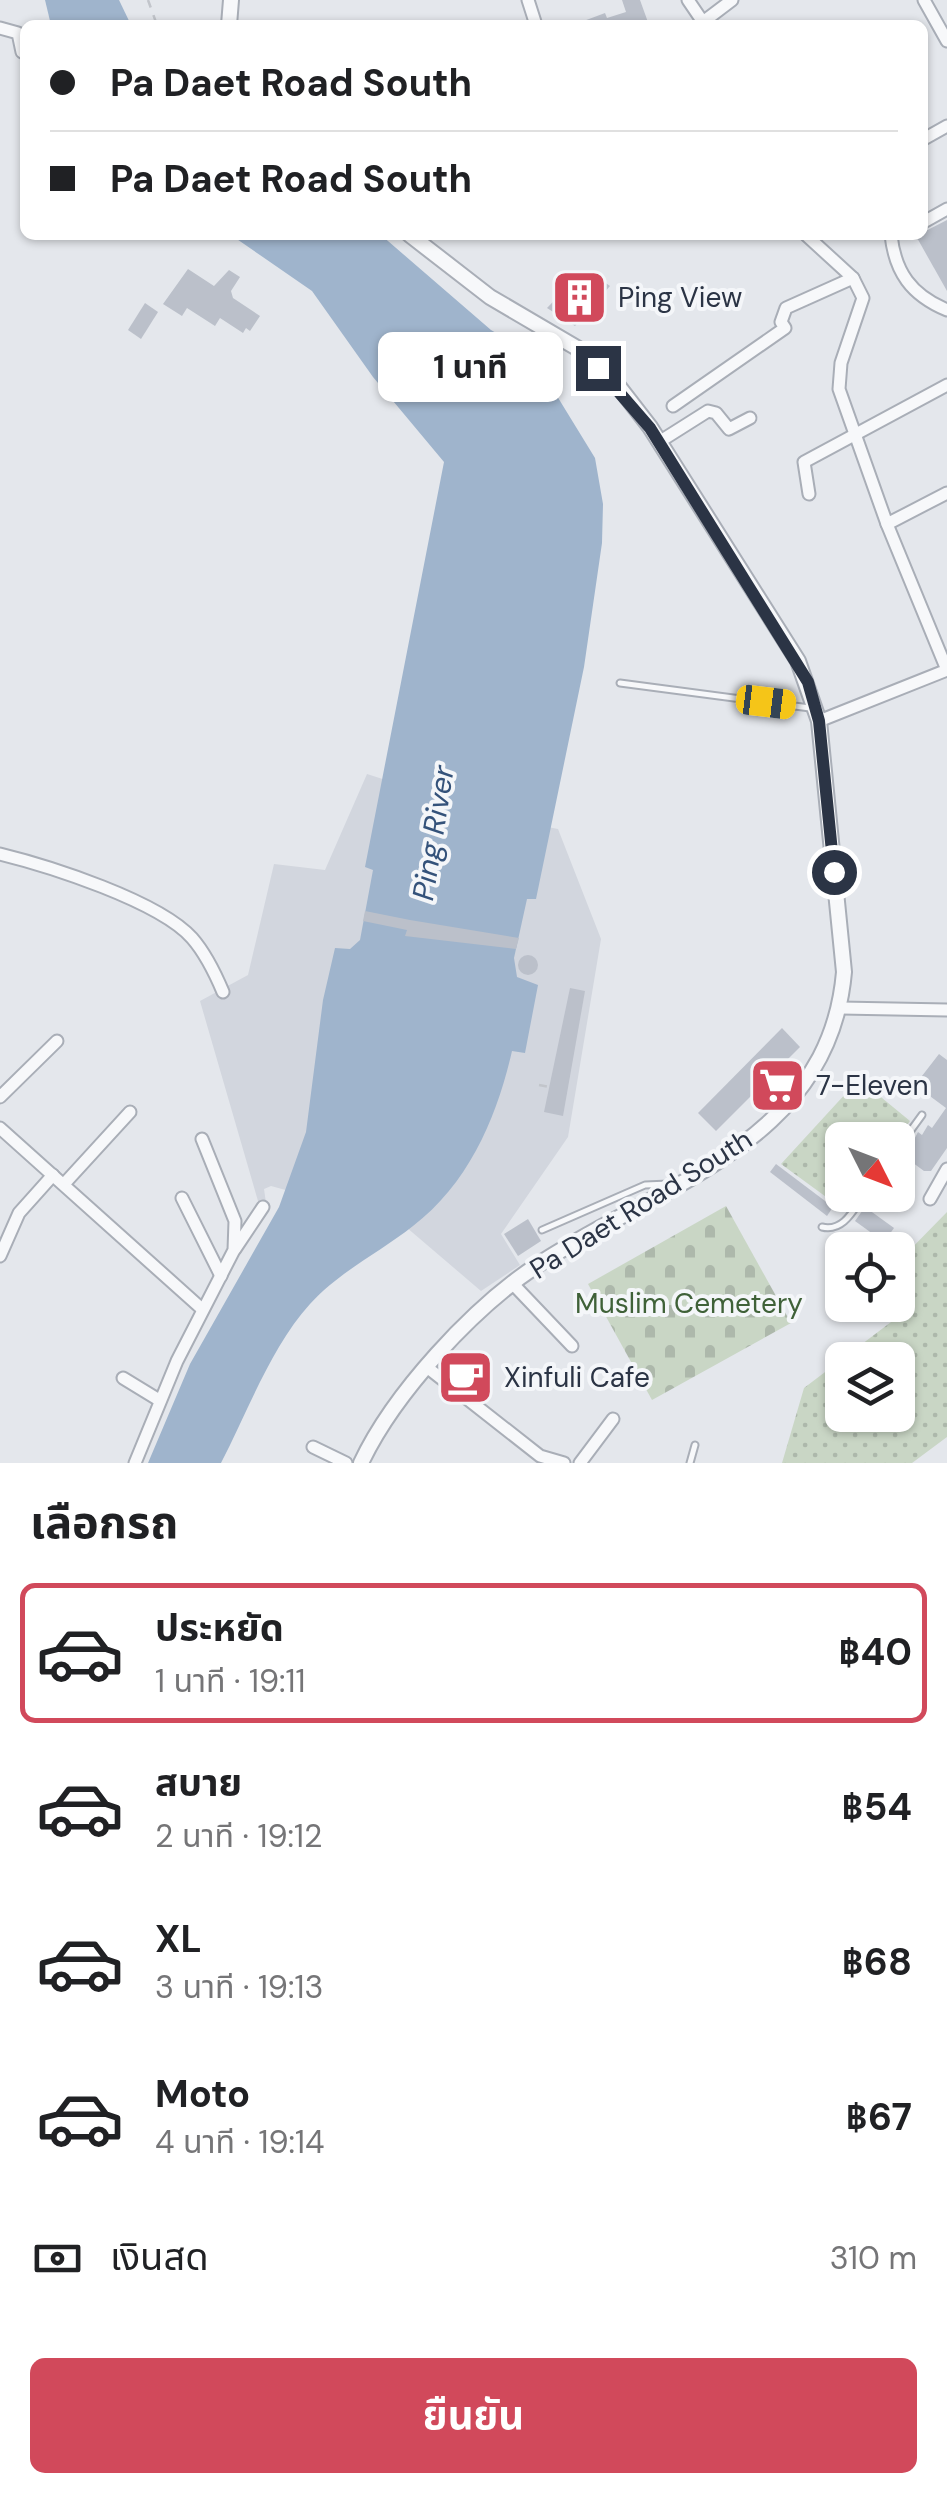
<!DOCTYPE html>
<html lang="th">
<meta charset="utf-8">
<style>
body{margin:0;font-family:"DM Sans","Noto Sans Thai",sans-serif;background:#f2f2f2;color:#202124;height:100vh;display:flex;flex-direction:column;font-size:38px;white-space:nowrap}
*{box-sizing:border-box;margin:0}
p{font-size:32px;color:#757577}
.icon{flex:none;width:55px;height:55px;fill:none;stroke:currentColor;stroke-width:2;stroke-linecap:round;stroke-linejoin:round}
.map{position:relative;height:1463px;overflow:hidden}
.details{display:flex;flex-direction:column;background:#fff;flex:1}
.details>*{flex:none}
.guide{position:absolute;left:20px;top:20px;width:908px;height:220px;border-radius:15px;box-shadow:0 2px 8px #0004;display:grid;align-content:center;height:220px;padding:0 30px;background:#fff}
.needle{width:65px;rotate:132deg}
.fabs{position:absolute;left:825px;top:1122px;display:grid;gap:20px}
.fabs a{display:grid;place-items:center;width:90px;height:90px;border-radius:15px;background:#fff;box-shadow:0 2px 8px #0004;font-size:50px}
.end{position:absolute;width:45px;height:45px;margin:-22px;border:12px solid #2b3445;background:#fff;box-shadow:0 0 0 5px #fff}
.from{border-radius:50%}
.bubble{position:absolute;height:70px;border-radius:15px;background:#fff;box-shadow:0 2px 8px #0004;font-size:32px;font-weight:700;line-height:70px;text-align:center}
.car{position:absolute;width:30px;height:60px;margin:-30px -15px;border-radius:12px;box-shadow:0 0 8px 2px #0007;background:linear-gradient(#f5c518 24%,#345 0 40%,#f5c518 0 76%,#345 0 86%,#f5c518 0)}
.guide b{display:flex;align-items:center;gap:35px;height:95px;font-size:38px}
.guide b+b{border-top:2px solid #e0e0e0}
.guide i{width:25px;height:25px;background:#202124}
ul{padding:0;list-style:none}
li{display:flex;align-items:center;gap:30px;height:140px;margin:0 20px 15px;padding:0 10px;border:5px solid transparent;border-radius:15px}
li div{flex:1}
li b{display:block;font-size:38px}
li em{font-style:normal;font-weight:700}
li.selected{border-color:#d1495b}
li>.icon{width:90px;height:90px;stroke-width:1.5}
h2{padding:0 30px;font-size:45px;line-height:120px}
.pay{display:flex;align-items:center;gap:25px;height:110px;padding:0 30px;font-size:38px}
.pay p{margin-inline-start:auto}
.button{display:flex;gap:20px;margin-top:auto;padding:20px 30px}
.button a{flex:1;height:115px;border-radius:15px;background:#d1495b;color:#fff;font-size:40px;font-weight:700;line-height:115px;text-align:center}
.map>svg:first-child{display:block}
.built{fill:#d2d6de}
.grass{fill:url(#grass-dots);fill-rule:evenodd}
.cemetery{fill:url(#cemetery-stones)}
.water{fill:#9fb4cc}
.building{fill:#bbc0ca}
.lines{fill:none;stroke-linecap:round;stroke-linejoin:round}
.service-casing{stroke:#a9aeb7;stroke-width:9}
.minor-casing{stroke:#a9aeb7;stroke-width:15}
.tertiary-casing{stroke:#a9aeb7;stroke-width:18}
.path{stroke:#c2c5cb;stroke-width:2.5;stroke-dasharray:8 8;stroke-linecap:butt}
.service{stroke:#f7f8fa;stroke-width:5}
.minor{stroke:#f7f8fa;stroke-width:11}
.tertiary{stroke:#f7f8fa;stroke-width:14}
.route{stroke:#2b3445;stroke-width:12}
.labels{text-anchor:middle;dominant-baseline:central;stroke-width:8;stroke-linejoin:round;paint-order:stroke}
.poi-label{font-size:28px;fill:#2b3445;stroke:#f4f6f9;text-anchor:start}
.street-label{font-size:28px;fill:#2b3445;stroke:#f4f6f9}
.park-label{font-size:28px;fill:#3f6138;stroke:#f4f6f9}
.water-label{font-size:30px;font-style:italic;fill:#34527a;stroke:#f4f6f9}
</style>
<div class="map">
<svg width="947" height="1463" viewBox="0 0 947 1463">
<defs>
<pattern id="grass-dots" width="8" height="8" patternUnits="userSpaceOnUse" patternTransform="scale(2.5)"><rect width="8" height="8" fill="#c9d6c5"/><path d="M2 2h.1M6 6h.1" fill="none" stroke="#adb8ab" stroke-width="1.8" stroke-linecap="round"/></pattern>
<pattern id="cemetery-stones" width="16" height="16" patternUnits="userSpaceOnUse" patternTransform="scale(2.5)"><rect width="16" height="16" fill="#c9d6c5"/><path d="M2 7V4a2 2 0 0 1 4 0v3zM10 15v-3a2 2 0 0 1 4 0v3z" fill="#adb8ab"/></pattern>
</defs>
<rect width="100%" height="100%" fill="#e4e7ec"/>
<!-- built -->
<path class="built" d="M367 774 507 819 558 829 601 939 568 1137 501 1234 520 1265 481 1291 399 1221 271 1186 264 1189 266 1203 258 1201 200 1001 248 975 274 864 325 870Z"/>
<!-- grass -->
<g class="grass">
<path d="M859 1079 910 1121 896 1140H842V1195H855L844 1210 781 1164Z"/>
<path d="M947 1212V1437L912 1463H782L804 1388 895 1319 885 1305H898V1262ZM842 1360H898V1415H842Z"/>
</g>
<!-- cemetery -->
<path class="cemetery" d="M726 1206 791 1323 652 1400 588 1284Z"/>
<!-- water -->
<g class="water">
<path d="M45 0H119L131 25H51Z"/>
<path d="M231 235H381L491 330 540 359 549 383 595 458 603 504 602 543 584 667 536 899H527L514 958 517 977 538 985 525 1053 512 1051C497 1117 469 1183 413 1226 379 1253 340 1271 310 1304 271 1347 248 1411 221 1463H148L190 1364 279 1207 306 1132 323 1000 335 948 350 949 360 940 373 870 365 867 444 462 373 377 312 291Z"/>
</g>
<!-- building -->
<g class="building">
<path d="M622 0H640L649 25H573L605 13 607 18 626 12Z"/>
<path d="M947 220V291L916 236Z"/>
<path d="M188 269 214 286 229 270 240 277 231 291 233 298 260 316 250 331 246 328 243 333 220 318 215 326 187 308 182 316 163 304Z"/>
<path d="M590 272 610 286 575 326 547 308 572 282Z"/>
<path d="M145 303 158 312 141 339 128 330Z"/>
<path d="M365 911 410 920 519 938 516 949 405 936 407 930 363 921Z"/>
<circle cx="528" cy="965" r="10"/>
<path d="M570 988 585 991 563 1116 544 1112Z"/>
<path d="M782 1028 800 1047 716 1131 698 1113Z"/>
<path d="M939 1054 947 1060V1148L931 1171H924L905 1157 918 1132 922 1135 928 1125 932 1128 946 1108 915 1085Z"/>
<path d="M776 1164 833 1207 827 1216 770 1172Z"/>
<path d="M865 1207 894 1228 884 1242 855 1221Z"/>
<path d="M528 1219 541 1241 518 1256 504 1234Z"/>
</g>
<g class="lines">
<defs>
<g id="service">
<path d="M620 683 810 708"/>
<path d="M898 1148 922 1115"/>
<path d="M822 1227C843 1232 853 1211 864 1195"/>
<path d="M542 1230 645 1185 669 1184"/>
<path d="M690 1463 695 1445"/>
</g>
<g id="minor">
<path d="M528 0 536 25"/>
<path d="M688 0 705 25"/>
<path d="M924 0 947 41"/>
<path d="M703 22 732 0"/>
<path d="M0 28 18 33 22 52"/>
<path d="M922 140 947 126"/>
<path d="M922 223 947 209"/>
<path d="M806 235 853 278 863 298 841 363 839 389 887 524 947 670 819 721"/>
<path d="M891 235C895 272 911 295 947 310"/>
<path d="M673 406 785 328 781 322 786 308 853 278"/>
<path d="M659 442 708 411 716 413 729 429 750 418"/>
<path d="M809 494 804 462 947 385"/>
<path d="M887 524 947 493"/>
<path d="M0 854C49 866 159 901 192 938 206 954 215 973 223 992"/>
<path d="M841 1008 947 1010"/>
<path d="M0 1097 57 1041"/>
<path d="M0 1128 202 1309"/>
<path d="M65 1183 130 1112"/>
<path d="M182 1198 221 1276"/>
<path d="M930 1199 947 1169"/>
<path d="M235 1249 263 1207"/>
<path d="M0 1256 19 1213 53 1175"/>
<path d="M513 1284 572 1346"/>
<path d="M428 1368 540 1456 564 1463"/>
<path d="M123 1378 159 1400"/>
<path d="M313 1447 346 1463"/>
<path d="M135 1463 177 1361 234 1250 235 1221 202 1139"/>
<path d="M580 1463 613 1419"/>
</g>
<g id="tertiary">
<path d="M229 25 231 0"/>
<path d="M361 1463C394 1393 472 1309 536 1266 658 1184 829 1145 844 972L819 721 798 661 650 427 619 387 577 348 490 297 410 235"/>
</g>
</defs>
<!-- service casing -->
<use href="#service" class="service-casing"/>
<!-- minor casing -->
<use href="#minor" class="minor-casing"/>
<!-- tertiary casing -->
<use href="#tertiary" class="tertiary-casing"/>
<!-- path -->
<g class="path">
<path d="M148 0 157 25"/>
<path d="M539 1085 550 1087"/>
</g>
<!-- service -->
<use href="#service" class="service"/>
<!-- minor -->
<use href="#minor" class="minor"/>
<!-- tertiary -->
<use href="#tertiary" class="tertiary"/>
</g>
<g class="lines">
<!-- route -->
<path class="route" d="M598 368 650 428 808 682 819 721 834 872"/>
</g>
<!-- icons -->
<defs>
<symbol id="building-square" viewBox="-11 -11 22 22"><rect x="-9" y="-9" width="18" height="18" rx="4" fill="#d1495b" stroke="#f4f6f9"/><path d="M-4-6H4V6H1V3H-1V6H-4ZM-2.5-4.3h1.7v1.8h-1.7ZM.8-4.3h1.7v1.8H.8ZM-2.5-1h1.7V.8h-1.7ZM.8-1h1.7V.8H.8Z" fill="#fff"/></symbol>
<symbol id="supermarket-square" viewBox="-11 -11 22 22"><rect x="-9" y="-9" width="18" height="18" rx="4" fill="#d1495b" stroke="#f4f6f9"/><path d="M-6-5.5h2.5l.6 2H6L4.5 2H-2.5L-4.4-4H-6ZM-1.5 3.2a1.3 1.3 0 1 0 .1 0ZM3 3.2a1.3 1.3 0 1 0 .1 0Z" fill="#fff"/></symbol>
<symbol id="cafe-square" viewBox="-11 -11 22 22"><rect x="-9" y="-9" width="18" height="18" rx="4" fill="#d1495b" stroke="#f4f6f9"/><path d="M-5.5-4.5H6V0H3Q3 3.5 0 3.5H-2.5Q-5.5 3.5-5.5 0ZM3-3.2v2h1.7v-2ZM-6 4.5H4V6H-6Z" fill="#fff"/></symbol>
</defs>
<g fill-rule="evenodd">
<use href="#building-square" x="548" y="266" width="63" height="63"/>
<use href="#supermarket-square" x="746" y="1054" width="63" height="63"/>
<use href="#cafe-square" x="434" y="1346" width="63" height="63"/>
</g>
<g class="labels">
<!-- poi labels -->
<g class="poi-label">
<text x="618" y="297">Ping View</text>
<text x="816" y="1085">7-Eleven</text>
<text x="504" y="1377">Xinfuli Cafe</text>
</g>
<!-- street labels -->
<g class="street-label">
<text transform="translate(641 1204) rotate(-32)">Pa Daet Road South</text>
</g>
<!-- park labels -->
<g class="park-label">
<text x="689" y="1303">Muslim Cemetery</text>
</g>
<!-- water labels -->
<g class="water-label">
<text transform="translate(433 833) rotate(-81)">Ping River</text>
</g>
</g>
</svg>
<div class="fabs">
<a><svg class="needle" viewBox="-14 -14 28 28"><path d="M0-13l5 13h-10z" fill="#e53935"/><path d="M0 13l5-13h-10z" fill="#757577"/></svg></a>
<a><svg class="icon" aria-label="locate" viewBox="0 0 24 24"><circle cx="12" cy="12" r="6"/><path d="M12 2v4M12 18v4M2 12h4M18 12h4"/></svg></a>
<a><svg class="icon" aria-label="layers" viewBox="0 0 24 24"><path d="M12 4l9 5-9 5-9-5zM3 14l9 5 9-5"/></svg></a>
</div>
<i class="end from" style="left:834px;top:872px"></i>
<i class="end" style="left:598px;top:368px"></i>
<div class="bubble" style="left:378px;top:332px;width:185px">1 นาที</div>
<i class="car" style="left:766px;top:702px;rotate:97deg"></i>
<div class="guide">
<b><i class="from"></i>Pa Daet Road South</b>
<b><i></i>Pa Daet Road South</b>
</div>
</div>
<section class="details">
<h2>เลือกรถ</h2>
<ul>
<li class="selected"><svg class="icon" aria-label="car" viewBox="0 0 24 24"><path d="M5 17H2v-5l4-1 3-4h7l3 4 3 1v5h-3M9 17h6M6 11h13"/><circle cx="7" cy="17" r="2"/><circle cx="17" cy="17" r="2"/></svg><div><b>ประหยัด</b><p>1 นาที · 19:11</p></div><em>฿40</em></li>
<li><svg class="icon" aria-label="car" viewBox="0 0 24 24"><path d="M5 17H2v-5l4-1 3-4h7l3 4 3 1v5h-3M9 17h6M6 11h13"/><circle cx="7" cy="17" r="2"/><circle cx="17" cy="17" r="2"/></svg><div><b>สบาย</b><p>2 นาที · 19:12</p></div><em>฿54</em></li>
<li><svg class="icon" aria-label="car" viewBox="0 0 24 24"><path d="M5 17H2v-5l4-1 3-4h7l3 4 3 1v5h-3M9 17h6M6 11h13"/><circle cx="7" cy="17" r="2"/><circle cx="17" cy="17" r="2"/></svg><div><b>XL</b><p>3 นาที · 19:13</p></div><em>฿68</em></li>
<li><svg class="icon" aria-label="car" viewBox="0 0 24 24"><path d="M5 17H2v-5l4-1 3-4h7l3 4 3 1v5h-3M9 17h6M6 11h13"/><circle cx="7" cy="17" r="2"/><circle cx="17" cy="17" r="2"/></svg><div><b>Moto</b><p>4 นาที · 19:14</p></div><em>฿67</em></li>
</ul>
<div class="pay"><svg class="icon" aria-label="cash" viewBox="0 0 24 24"><path d="M3 7h18v10H3z"/><circle cx="12" cy="12" r="2"/></svg>เงินสด<p>310 m</p></div>
<div class="button"><a>ยืนยัน</a></div>
</section>
